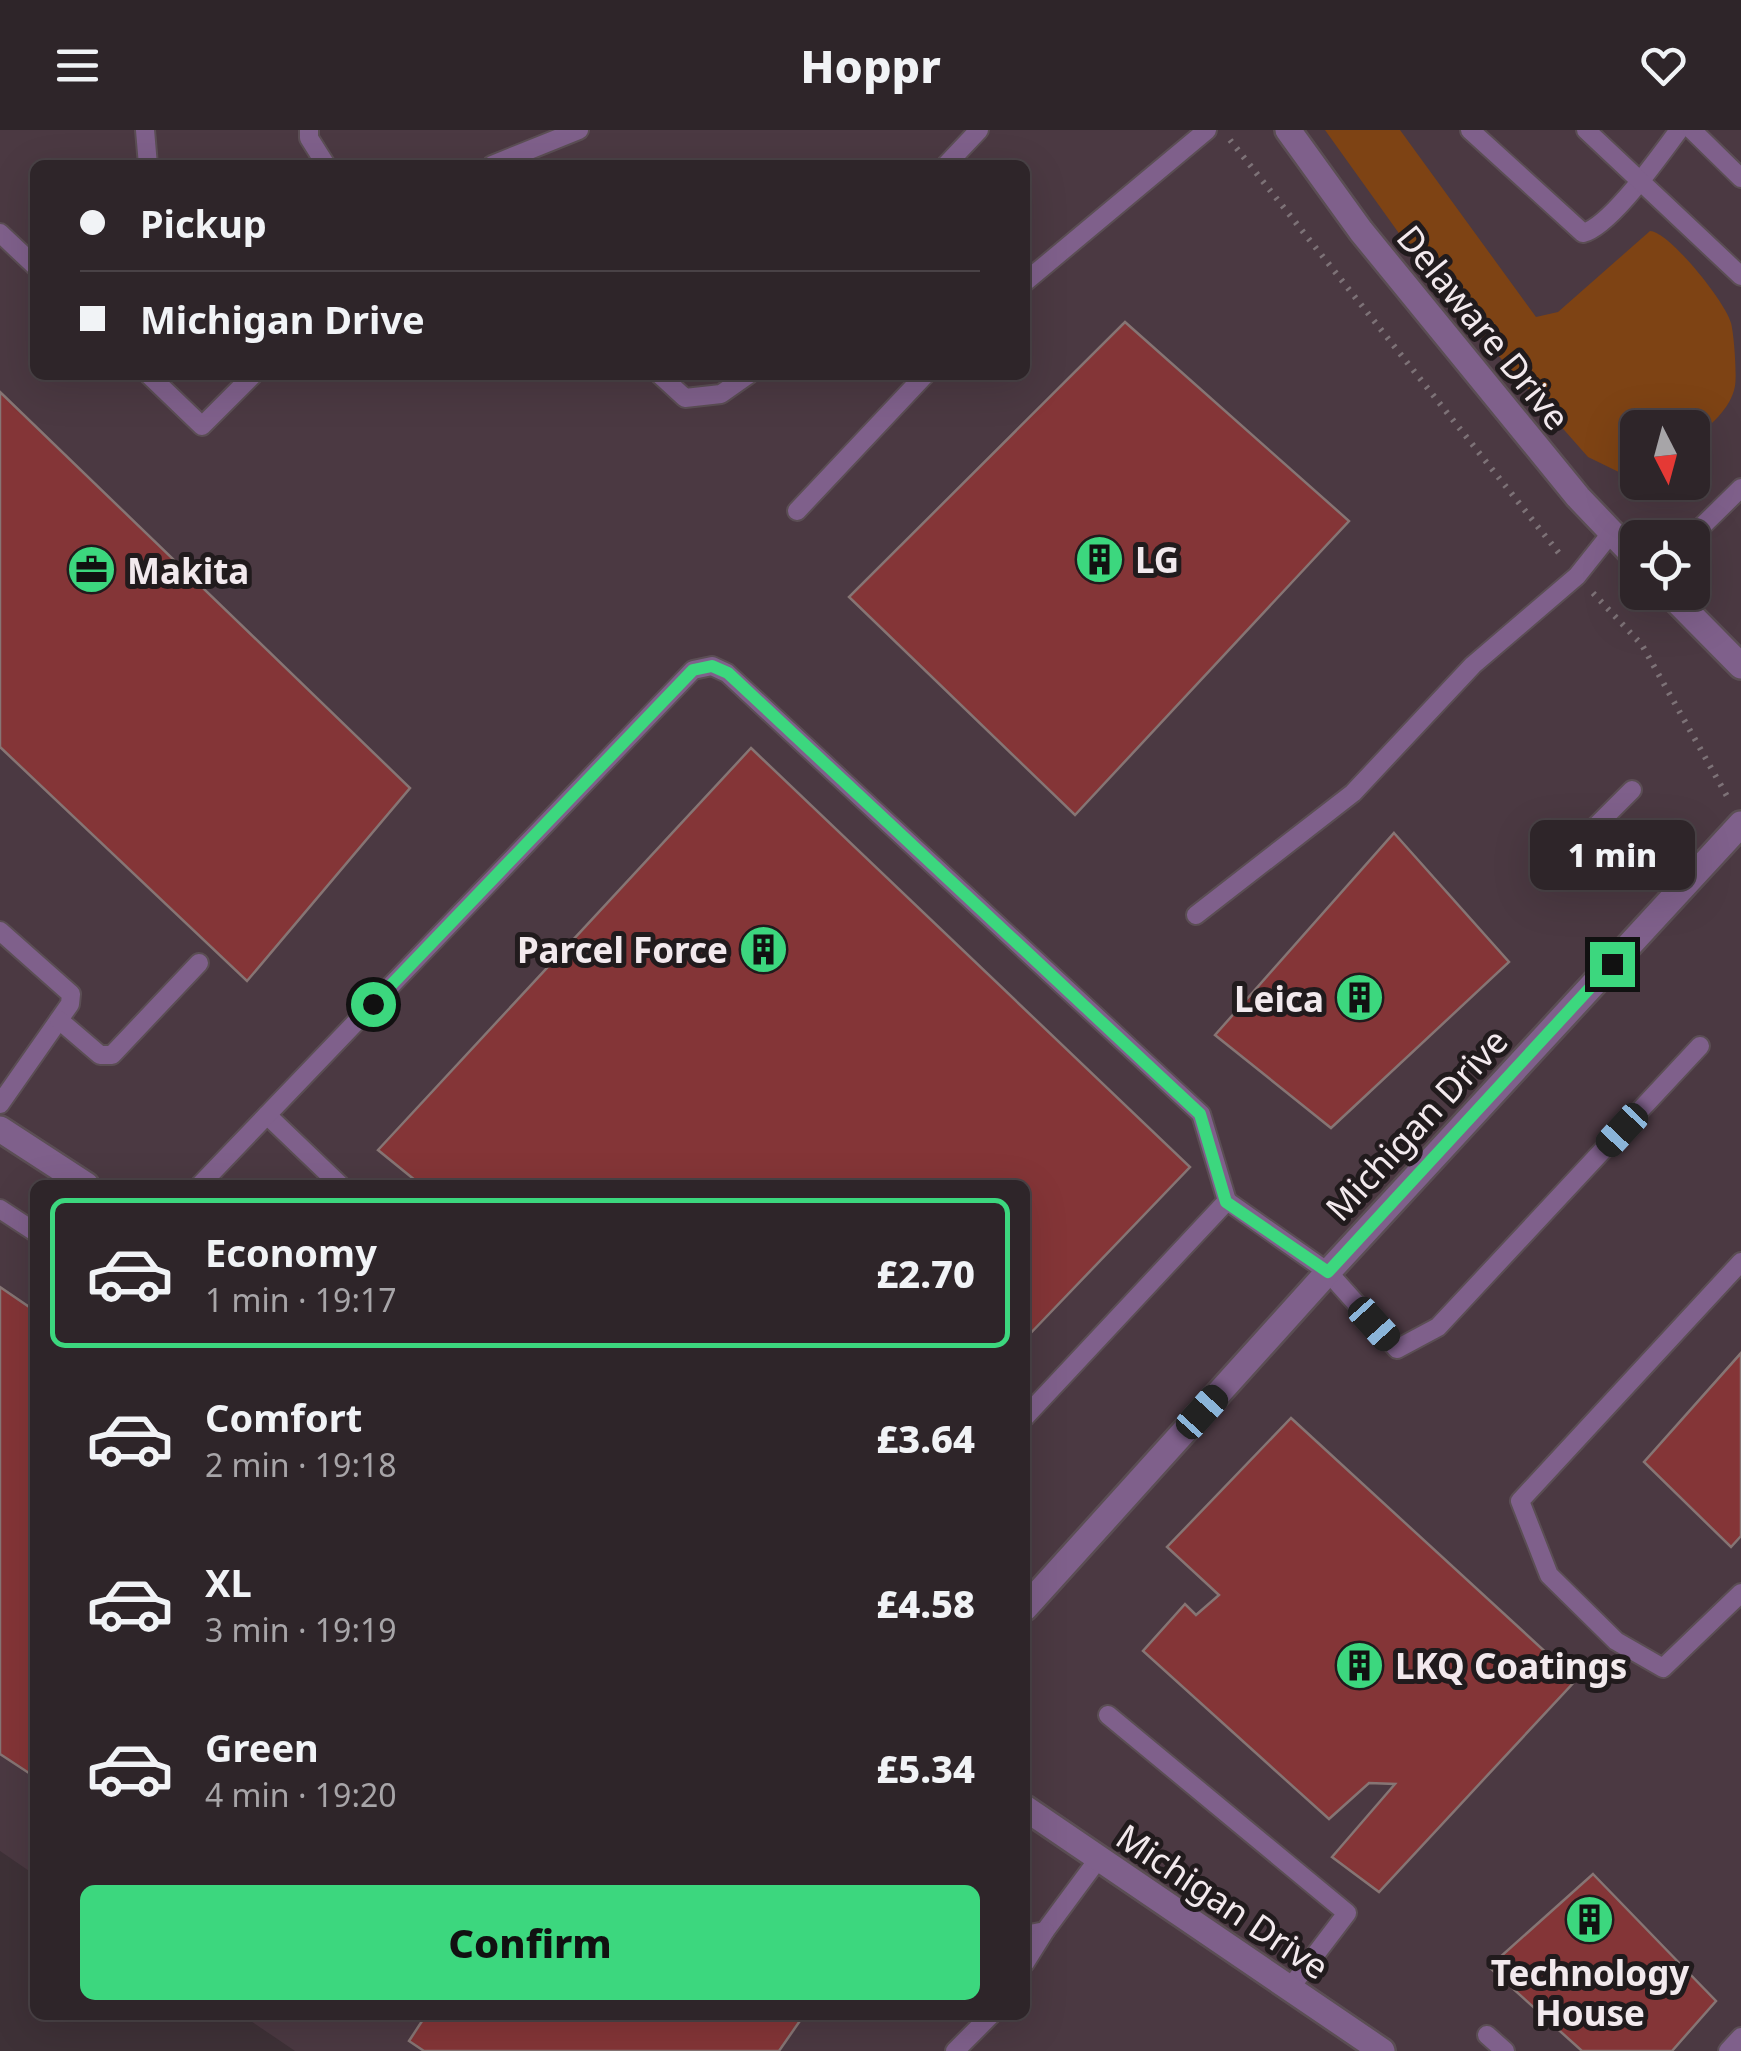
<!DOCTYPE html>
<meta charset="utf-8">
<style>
body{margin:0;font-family:"Noto Sans",sans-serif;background:#362d31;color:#f1f3f6;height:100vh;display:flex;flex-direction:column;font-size:38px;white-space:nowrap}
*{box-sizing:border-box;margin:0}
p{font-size:32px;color:#a7a5a8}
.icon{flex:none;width:55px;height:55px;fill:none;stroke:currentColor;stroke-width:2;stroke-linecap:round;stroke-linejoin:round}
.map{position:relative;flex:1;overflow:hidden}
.side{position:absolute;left:30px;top:1050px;width:1000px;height:840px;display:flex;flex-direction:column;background:#2e2529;border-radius:15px;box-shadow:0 10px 40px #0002,0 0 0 2px #494246}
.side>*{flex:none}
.guide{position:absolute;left:30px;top:30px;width:1000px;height:220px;border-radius:15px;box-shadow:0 10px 40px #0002,0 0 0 2px #494246;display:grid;align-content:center;height:220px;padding:0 50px;background:#2e2529}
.needle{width:65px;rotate:174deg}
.tools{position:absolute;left:1620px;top:280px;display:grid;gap:20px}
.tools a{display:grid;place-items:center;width:90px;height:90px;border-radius:15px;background:#2e2529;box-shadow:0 10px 40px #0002,0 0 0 2px #494246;font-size:50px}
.end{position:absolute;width:45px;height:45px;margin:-22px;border:12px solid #3cd77e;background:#111;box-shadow:0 0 0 5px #111}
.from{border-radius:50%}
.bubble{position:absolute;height:70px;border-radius:15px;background:#2e2529;box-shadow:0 10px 40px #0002,0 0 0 2px #494246;font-size:32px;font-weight:800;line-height:70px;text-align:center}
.car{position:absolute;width:30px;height:60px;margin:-30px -15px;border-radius:12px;box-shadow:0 0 8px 2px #0007;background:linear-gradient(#222 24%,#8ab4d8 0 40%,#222 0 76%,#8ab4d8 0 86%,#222 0)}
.guide b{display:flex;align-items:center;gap:35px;height:95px;font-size:38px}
.guide b+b{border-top:2px solid #494246}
.guide i{width:25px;height:25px;background:#f1f3f6}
ul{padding:18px 0 0;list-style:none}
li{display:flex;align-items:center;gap:30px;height:150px;margin:0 20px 15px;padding:0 30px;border:5px solid transparent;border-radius:15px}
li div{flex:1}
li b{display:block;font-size:38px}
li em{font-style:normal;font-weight:800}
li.current{border-color:#3cd77e}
li>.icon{width:90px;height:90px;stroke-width:1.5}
.primary-button{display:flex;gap:20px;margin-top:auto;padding:20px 50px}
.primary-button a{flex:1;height:115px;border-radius:15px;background:#3cd77e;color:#111;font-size:40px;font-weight:800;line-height:115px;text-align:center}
header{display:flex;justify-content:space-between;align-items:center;height:130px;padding:0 50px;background:#2e2529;font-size:45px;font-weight:800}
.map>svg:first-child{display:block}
.built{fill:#4b3942;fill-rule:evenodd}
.green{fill:#7e4314}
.building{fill:#843537;stroke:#867574;stroke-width:2.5}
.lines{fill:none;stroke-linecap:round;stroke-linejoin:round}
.lane-casing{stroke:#5b4e54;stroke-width:22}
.street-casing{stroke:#5b4e54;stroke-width:30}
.path{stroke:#7d7277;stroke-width:6;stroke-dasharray:2.5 8;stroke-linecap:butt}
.lane{stroke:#7f608b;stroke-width:18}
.street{stroke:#7f608b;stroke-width:25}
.route{stroke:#3cd77e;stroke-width:12}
.labels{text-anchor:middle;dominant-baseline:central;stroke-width:10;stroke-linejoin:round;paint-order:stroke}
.street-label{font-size:35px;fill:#f2e9ed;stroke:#211b1d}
.poi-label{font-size:35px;font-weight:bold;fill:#f2e9ed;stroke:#211b1d;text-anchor:start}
</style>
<header><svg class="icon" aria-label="menu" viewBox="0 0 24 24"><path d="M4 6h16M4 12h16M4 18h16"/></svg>Hoppr<svg class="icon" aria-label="heart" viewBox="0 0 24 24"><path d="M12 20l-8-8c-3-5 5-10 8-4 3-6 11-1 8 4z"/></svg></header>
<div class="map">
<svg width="1741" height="1921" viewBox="0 0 1741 1921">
<rect width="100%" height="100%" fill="#3e3137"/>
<!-- built -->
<path class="built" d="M0 0H1741V1921H295L242 1885H1025V1055H35V1745L0 1721ZM35 35H1025V245H35ZM1638 298H1692V352H1638ZM1638 408H1692V462H1638Z"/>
<!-- green -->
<path class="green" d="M1325 0H1400L1536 187 1558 182 1650 101C1670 102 1726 173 1731 193 1734 204 1737 244 1735 256 1731 279 1709 296 1693 310L1692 298H1638L1637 346 1629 347 1588 327 1436 155Z"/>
<!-- building -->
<g class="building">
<path d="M1125 192 1349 391 1075 685 849 467Z"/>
<path d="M0 262 410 658 247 851 0 617Z"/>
<path d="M751 618 1190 1037 1025 1209V1055H421L378 1020Z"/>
<path d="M1394 703 1509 832 1331 998 1215 905Z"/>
<path d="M0 1157 35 1181V1647L0 1624Z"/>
<path d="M1741 1223V1406L1731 1417 1644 1332Z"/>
<path d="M1291 1288 1576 1550 1379 1762 1332 1727 1395 1654 1369 1653 1329 1689 1143 1521 1185 1474 1196 1485 1219 1465 1167 1417Z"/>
<path d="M1593 1744 1716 1871 1672 1921H1582L1489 1837Z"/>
<path d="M426 1885H804L779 1921H424L409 1911Z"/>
</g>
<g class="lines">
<defs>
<g id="lane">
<path d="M145 0 148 35"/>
<path d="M309 0V8L326 35"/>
<path d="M1470 0 1583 103C1611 96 1660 25 1679 0"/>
<path d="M1586 0 1741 146"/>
<path d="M1692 0 1741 48"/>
<path d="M492 35 579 0"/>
<path d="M946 35 979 0"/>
<path d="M0 103 35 136"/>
<path d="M1025 152 1207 0"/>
<path d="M149 245 202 296 253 245"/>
<path d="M660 245 685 268 721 264 748 245"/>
<path d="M797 381 925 245"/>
<path d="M1690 408 1741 358"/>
<path d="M1565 727 1632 660"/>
<path d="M1196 785 1353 663 1473 535 1577 446 1612 402"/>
<path d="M0 801 71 864 70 874 0 974"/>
<path d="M59 890 100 925H112L199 833"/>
<path d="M267 985 340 1055"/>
<path d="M200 1055 693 540 712 536 727 543 1201 984 1227 1071"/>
<path d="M0 1079 35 1102"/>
<path d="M1741 1132 1520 1371 1549 1445 1616 1511 1663 1538 1741 1463"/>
<path d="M1025 1287 1227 1071 1328 1142 1397 1219 1438 1197 1700 916"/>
<path d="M1108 1585 1347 1783 1290 1858"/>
<path d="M1025 1805 1045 1801 1099 1728"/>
<path d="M1025 1833 1045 1801"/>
<path d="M1487 1905 1505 1921"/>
<path d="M955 1921 991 1885"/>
<path d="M1728 1921 1741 1907"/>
</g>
<g id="street">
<path d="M1288 0 1361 101 1578 367 1638 430"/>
<path d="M1668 462 1741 536"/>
<path d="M0 999 86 1055"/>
<path d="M1025 1478 1328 1142 1741 694"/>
<path d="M1025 1678 1382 1921"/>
</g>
</defs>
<!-- lane casing -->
<use href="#lane" class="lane-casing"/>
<!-- street casing -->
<use href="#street" class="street-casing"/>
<!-- path -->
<g class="path">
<path d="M1230 10 1562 427"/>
<path d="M1593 463 1642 515 1728 668"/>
</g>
<!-- lane -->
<use href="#lane" class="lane"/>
<!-- street -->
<use href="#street" class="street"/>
</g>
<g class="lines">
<!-- route -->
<path class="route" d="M373 874 693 540 712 536 728 543 1200 984 1226 1072 1328 1142 1612 834"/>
</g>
<!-- icons -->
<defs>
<symbol id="building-disc" viewBox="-11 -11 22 22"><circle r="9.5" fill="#3cd77e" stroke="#211b1d"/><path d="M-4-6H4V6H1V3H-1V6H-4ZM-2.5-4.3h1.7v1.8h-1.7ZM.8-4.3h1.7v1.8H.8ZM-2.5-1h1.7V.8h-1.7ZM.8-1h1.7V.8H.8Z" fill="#111"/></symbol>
<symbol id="office-disc" viewBox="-11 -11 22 22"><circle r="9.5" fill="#3cd77e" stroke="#211b1d"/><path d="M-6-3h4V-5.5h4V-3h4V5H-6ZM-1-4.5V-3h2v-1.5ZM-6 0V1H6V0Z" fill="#111"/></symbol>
</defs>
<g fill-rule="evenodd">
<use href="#building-disc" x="1072" y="402" width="55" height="55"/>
<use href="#office-disc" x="64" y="412" width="55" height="55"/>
<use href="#building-disc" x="736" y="792" width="55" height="55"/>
<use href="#building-disc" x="1332" y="840" width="55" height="55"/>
<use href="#building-disc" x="1332" y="1508" width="55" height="55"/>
<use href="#building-disc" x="1562" y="1762" width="55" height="55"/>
</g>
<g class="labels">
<!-- street labels -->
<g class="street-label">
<text transform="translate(1484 197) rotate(51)">Delaware Drive</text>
<text transform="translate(1416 994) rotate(-47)">Michigan Drive</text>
<text transform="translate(1223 1771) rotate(34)">Michigan Drive</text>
</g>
<!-- poi labels -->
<g class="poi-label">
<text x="1135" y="429">LG</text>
<text x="127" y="440">Makita</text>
<text x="728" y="819" text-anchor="end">Parcel Force</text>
<text x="1324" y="868" text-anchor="end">Leica</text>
<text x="1395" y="1535">LKQ Coatings</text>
<text x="1590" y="1842" text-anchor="middle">Technology<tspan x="1590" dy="40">House</tspan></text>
</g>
</g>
</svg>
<div class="tools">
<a><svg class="needle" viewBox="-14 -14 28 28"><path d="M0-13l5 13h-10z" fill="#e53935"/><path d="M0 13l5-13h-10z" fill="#a7a5a8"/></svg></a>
<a><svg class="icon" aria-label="locate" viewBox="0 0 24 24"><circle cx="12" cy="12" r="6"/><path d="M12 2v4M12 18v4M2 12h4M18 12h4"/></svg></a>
</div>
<i class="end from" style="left:373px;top:874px"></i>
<i class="end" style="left:1612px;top:834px"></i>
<div class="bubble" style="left:1530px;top:690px;width:165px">1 min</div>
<i class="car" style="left:1622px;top:1000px;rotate:223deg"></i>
<i class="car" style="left:1374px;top:1194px;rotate:138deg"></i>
<i class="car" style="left:1202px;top:1282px;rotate:42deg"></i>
<div class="guide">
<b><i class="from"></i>Pickup</b>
<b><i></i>Michigan Drive</b>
</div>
<section class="side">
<ul>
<li class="current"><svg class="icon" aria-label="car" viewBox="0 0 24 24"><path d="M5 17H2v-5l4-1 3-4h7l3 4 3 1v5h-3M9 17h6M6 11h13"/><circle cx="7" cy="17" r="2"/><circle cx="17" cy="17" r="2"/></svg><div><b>Economy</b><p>1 min · 19:17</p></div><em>£2.70</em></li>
<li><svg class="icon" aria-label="car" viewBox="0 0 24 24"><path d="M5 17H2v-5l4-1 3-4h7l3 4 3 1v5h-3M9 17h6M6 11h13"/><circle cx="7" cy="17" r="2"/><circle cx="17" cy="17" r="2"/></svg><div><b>Comfort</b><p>2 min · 19:18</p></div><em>£3.64</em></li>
<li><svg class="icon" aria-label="car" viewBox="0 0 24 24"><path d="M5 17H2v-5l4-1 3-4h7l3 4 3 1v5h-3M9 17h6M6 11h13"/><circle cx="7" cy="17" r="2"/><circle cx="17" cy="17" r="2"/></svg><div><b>XL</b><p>3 min · 19:19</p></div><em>£4.58</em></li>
<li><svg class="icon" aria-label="car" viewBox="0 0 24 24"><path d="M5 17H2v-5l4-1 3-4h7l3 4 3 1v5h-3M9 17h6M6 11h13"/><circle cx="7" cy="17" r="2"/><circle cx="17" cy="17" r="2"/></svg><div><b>Green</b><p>4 min · 19:20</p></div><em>£5.34</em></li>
</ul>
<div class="primary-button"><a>Confirm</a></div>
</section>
</div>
